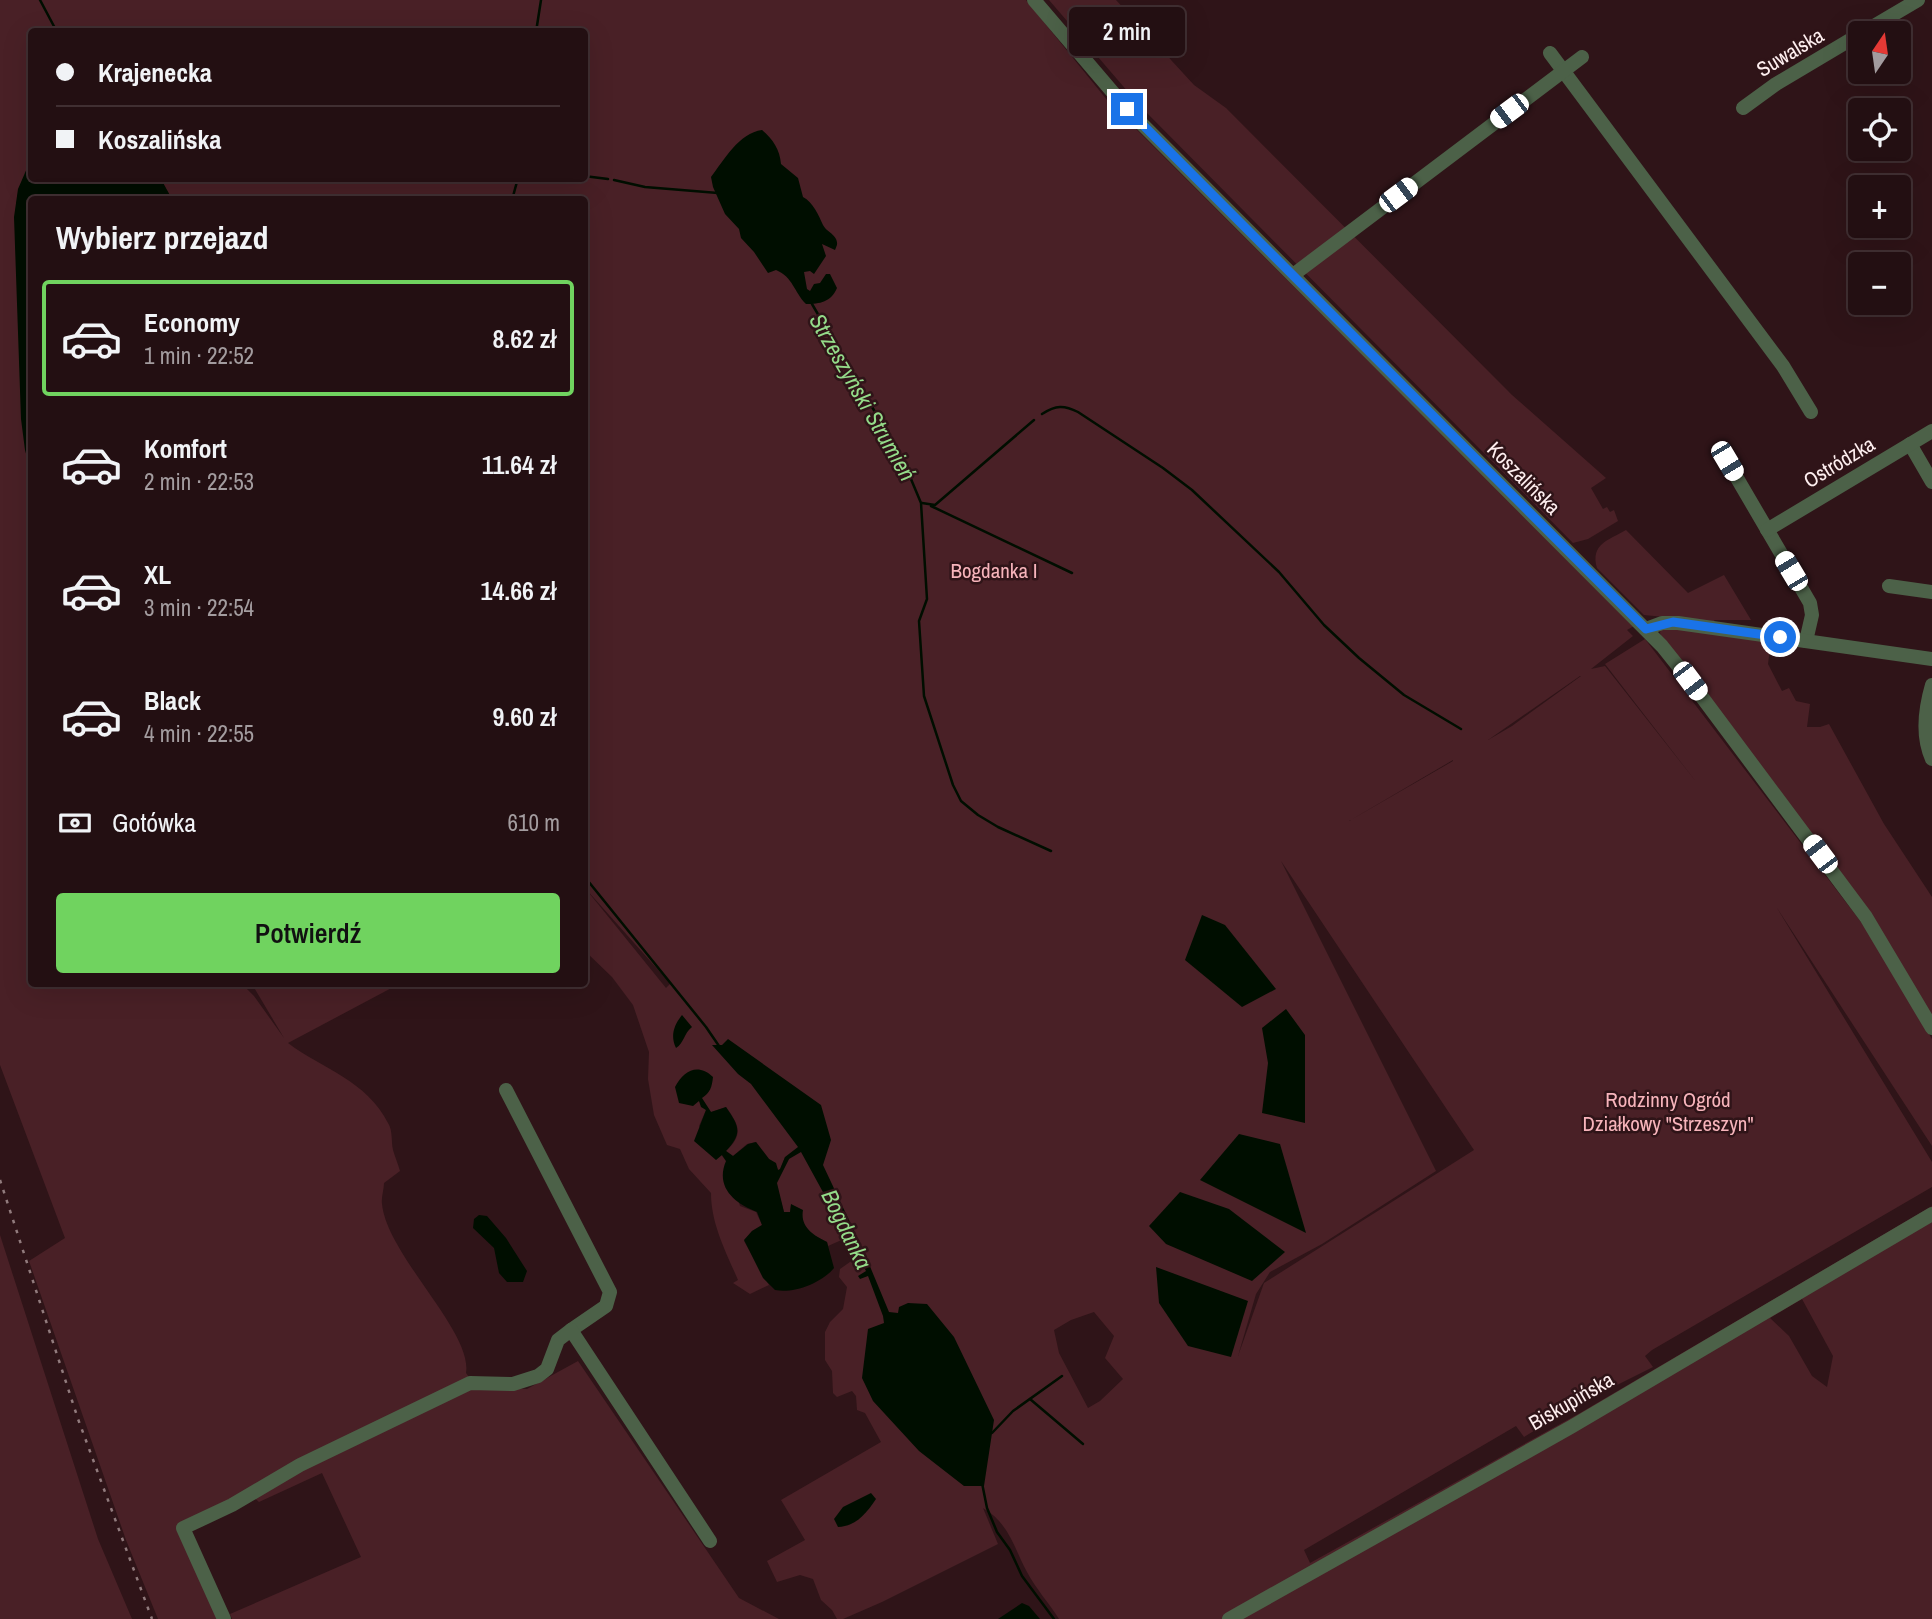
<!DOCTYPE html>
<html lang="pl">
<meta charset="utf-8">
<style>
body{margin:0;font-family:"Archivo Narrow",sans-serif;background:#2f1d20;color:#f1f3f6;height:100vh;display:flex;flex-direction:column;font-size:26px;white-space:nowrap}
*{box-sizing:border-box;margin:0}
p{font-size:23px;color:#a39c9f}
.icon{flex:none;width:38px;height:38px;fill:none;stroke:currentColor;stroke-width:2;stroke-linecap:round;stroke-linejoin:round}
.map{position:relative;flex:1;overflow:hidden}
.panel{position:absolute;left:28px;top:196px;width:560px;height:791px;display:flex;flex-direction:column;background:#230f12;border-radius:7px;box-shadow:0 7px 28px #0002,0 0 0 2px #402f32}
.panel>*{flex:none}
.banner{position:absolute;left:28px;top:28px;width:560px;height:154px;border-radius:7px;box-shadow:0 7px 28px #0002,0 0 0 2px #402f32;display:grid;align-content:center;height:154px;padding:0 28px;background:#230f12}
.needle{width:46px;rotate:13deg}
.controls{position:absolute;left:1848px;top:21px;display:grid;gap:14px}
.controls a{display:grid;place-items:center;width:63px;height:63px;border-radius:7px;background:#230f12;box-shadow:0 7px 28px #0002,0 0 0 2px #402f32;font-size:35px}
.end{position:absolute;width:32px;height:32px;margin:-16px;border:9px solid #1a73e8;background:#fff;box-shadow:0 0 0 4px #fff}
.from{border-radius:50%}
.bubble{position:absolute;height:49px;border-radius:7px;background:#230f12;box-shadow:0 7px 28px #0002,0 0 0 2px #402f32;font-size:23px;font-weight:600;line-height:49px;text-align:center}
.car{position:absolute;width:21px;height:42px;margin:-21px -10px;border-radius:9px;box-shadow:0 0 5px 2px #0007;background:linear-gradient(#fff 24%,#345 0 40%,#fff 0 76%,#345 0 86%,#fff 0)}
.banner b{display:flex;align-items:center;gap:24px;height:66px;font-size:26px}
.banner b+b{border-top:2px solid #402f32}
.banner i{width:18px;height:18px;background:#f1f3f6}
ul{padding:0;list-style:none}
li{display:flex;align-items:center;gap:21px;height:116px;margin:0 14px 10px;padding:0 14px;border:4px solid transparent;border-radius:7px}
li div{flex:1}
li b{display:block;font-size:26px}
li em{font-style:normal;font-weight:600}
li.on{border-color:#70d35f}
li>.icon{width:63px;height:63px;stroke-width:1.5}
h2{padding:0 28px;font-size:32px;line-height:84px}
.pay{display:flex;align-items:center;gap:18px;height:77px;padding:0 28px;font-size:26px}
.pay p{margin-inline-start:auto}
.cta{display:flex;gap:14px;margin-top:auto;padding:14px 28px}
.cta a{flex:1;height:80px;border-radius:7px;background:#70d35f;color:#111;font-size:28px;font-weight:600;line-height:80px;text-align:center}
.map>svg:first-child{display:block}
.green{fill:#492026;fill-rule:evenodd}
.water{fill:#000e00}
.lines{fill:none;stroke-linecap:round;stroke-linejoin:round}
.stream{stroke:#000e00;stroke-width:2.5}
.minor{stroke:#4c6148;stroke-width:14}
.rail{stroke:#917b7d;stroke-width:2.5;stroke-dasharray:3.5 7;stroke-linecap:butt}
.route{stroke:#1a73e8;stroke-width:9}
.labels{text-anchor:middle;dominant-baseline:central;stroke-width:5;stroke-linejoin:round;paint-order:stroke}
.street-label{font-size:21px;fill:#feeeef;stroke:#2f1418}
.park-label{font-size:21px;fill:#f7b4bb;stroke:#2f1418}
.water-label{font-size:23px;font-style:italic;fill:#94db89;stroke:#2f1418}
</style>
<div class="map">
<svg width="1932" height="1619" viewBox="0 0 1932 1619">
<rect width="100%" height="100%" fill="#2f1418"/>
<!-- green -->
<g class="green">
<path d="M0 0H1026L1107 100 1634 626 1627 630 1633 636 1591 669 1605 666 1697 783 1605 664 1645 639 1874 939 1932 1039V1146L1777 908 1932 1162V1187L1652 1350 1645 1356 1653 1367 1571 1408 1524 1437 1516 1426 1304 1550 1310 1563 1580 1413 1932 1206V1619H1059C1049 1603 1036 1589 1027 1572 1014 1548 1009 1523 983 1508L998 1544 882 1602 843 1619H837L832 1610 821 1600 813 1579 800 1575 777 1582 767 1561 805 1540 781 1500 881 1442 865 1413 857 1410 856 1396 852 1391 837 1397 833 1393 832 1371 825 1360V1332L830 1322 843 1309 847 1287 839 1277 840 1269 857 1257 846 1238 828 1246 827 1242 811 1234 791 1205 790 1213 784 1212 776 1183 789 1159 785 1157 780 1170H778L775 1163 769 1159 756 1142 747 1144 733 1156 726 1151C744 1134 739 1125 726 1107L711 1112 701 1098 712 1086 699 1101 706 1110 699 1126 726 1161 740 1206 756 1212 762 1225 752 1231 744 1241 769 1285 750 1294 733 1283 738 1280C726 1252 711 1224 711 1193L689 1169 680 1149 667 1145 654 1115 648 1079 649 1052 633 1005 612 977 585 951 584 200H32V984H242L254 996 284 1038 252 984H399L288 1043C324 1070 366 1080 388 1123 393 1131 391 1141 393 1150 395 1157 398 1164 400 1171L384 1183C384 1189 381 1198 382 1204 387 1255 473 1332 466 1373L475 1386 527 1389 578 1361 739 1598 779 1619H232L230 1614 361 1557 322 1473 259 1502 247 1491 178 1524 218 1619H158L126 1540 29 1261 65 1238 0 1065ZM32 32H584V178H32ZM1581 676 1512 726 1488 740 1580 676ZM1453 760V761L1349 821ZM1281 861 1474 1150 1264 1283 1238 1356 1256 1294 1270 1272 1322 1244 1436 1171ZM585 888 668 981 670 984 666 988ZM1802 1299 1833 1356 1827 1387 1812 1376 1789 1336 1770 1318ZM1094 1312 1114 1336 1105 1358 1123 1379 1100 1401 1088 1408 1059 1353 1054 1330 1071 1320Z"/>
<path d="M1049 0H1116L1194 85 1226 108 1512 395 1606 478 1591 488 1603 509 1607 507 1610 512 1614 510 1618 521 1588 539 1573 543 1141 107Z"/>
<path d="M1626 530 1688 593 1724 575 1751 620H1714L1715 622 1644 615 1597 568C1590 544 1609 540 1626 530Z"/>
<path d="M1663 627 1771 640 1768 664 1782 691 1789 688 1796 701 1810 704 1807 727H1820L1829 724 1884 824 1932 897V1017L1661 638 1660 632Z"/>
<path d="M0 1235 98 1539 132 1619H0Z"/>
</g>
<!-- water -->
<g class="water">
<path d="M762 130C773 139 780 150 781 164L798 178 803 197C813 202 819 216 823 225 826 231 833 233 836 239 838 244 837 245 835 250L822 244 826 256 814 274 810 271 804 272 807 289 810 291 814 284 820 283 826 274H830L837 288C831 302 820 304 806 304 794 292 793 277 776 270L768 273 754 252 741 238 739 229 725 214 713 187 711 177C724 160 739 133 762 130Z"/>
<path d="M31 159 32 178 161 179 172 199 32 200 31 472 25 450 21 419 14 217 18 189Z"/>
<path d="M1202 915 1225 925 1276 989 1242 1007 1185 960Z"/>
<path d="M1286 1009 1305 1035V1123L1262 1113 1268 1063 1262 1028Z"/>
<path d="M682 1015 692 1027C684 1033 684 1043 676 1048 670 1036 674 1025 682 1015Z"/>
<path d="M728 1039 821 1105 831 1140 823 1165 864 1252 889 1312 898 1313 899 1307 908 1303 927 1304 954 1337 994 1420 984 1486H964L919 1451 873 1401 862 1378 868 1329 884 1323 883 1316 868 1276 860 1279 858 1276 866 1271 858 1256 801 1152 789 1159 777 1183 784 1212H790L791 1204 803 1210C800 1227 813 1235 827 1242L834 1268C822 1283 793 1294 775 1290L763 1278 744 1240 752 1231 762 1225 757 1212C734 1203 715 1187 726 1161L722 1155 716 1160 694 1141 706 1110 701 1107 699 1101 693 1106 679 1103 675 1087C684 1070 698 1063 713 1077 712 1087 710 1093 702 1098L711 1112 726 1107C739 1126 743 1133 726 1151L733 1156 748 1144 756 1142 769 1159 776 1163 778 1170 780 1169 785 1157 798 1147 751 1084 738 1074 712 1045H722Z"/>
<path d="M1239 1134 1280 1144 1306 1233 1200 1180Z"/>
<path d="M1180 1192 1229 1209 1285 1252 1252 1281 1166 1244 1149 1226Z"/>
<path d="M479 1215 487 1216 506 1238 527 1271 523 1282H507L499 1273 494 1248 473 1228 474 1219Z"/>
<path d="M1156 1267 1248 1301 1231 1357 1188 1346 1159 1303Z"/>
<path d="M871 1493 876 1499C866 1514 856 1526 838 1527L834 1519 843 1507Z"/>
<path d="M1022 1603 1029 1606 1040 1619H998Z"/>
</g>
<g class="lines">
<!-- stream -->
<g class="stream">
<path d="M40 0 57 32"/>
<path d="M536 32 541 0"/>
<path d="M584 176 608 179"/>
<path d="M614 180 645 187 718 193"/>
<path d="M512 200 518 178"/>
<path d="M812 304 903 460 921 503 927 599 919 621 924 696 953 785 961 801 978 815 998 827 1051 851"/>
<path d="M1042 414C1056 405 1064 405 1078 412L1163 468 1192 490 1279 572 1324 625 1359 658 1404 695 1461 729"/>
<path d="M922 503 935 505 1034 420"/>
<path d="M931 506 1072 573"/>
<path d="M584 876 706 1027 719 1046"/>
<path d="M1030 1399 1083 1444"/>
<path d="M992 1433 1013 1411 1062 1376"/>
<path d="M982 1483 987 1508 997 1532 1010 1550 1022 1576 1054 1619"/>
</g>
<!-- minor -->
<g class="minor">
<path d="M1034 0 1127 109 1662 646 1690 681 1866 917 1932 1028"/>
<path d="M1862 33 1918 0"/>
<path d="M1550 53 1783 366 1811 412"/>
<path d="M1743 108 1776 84 1860 34"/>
<path d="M1293 275 1582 57"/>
<path d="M1910 444 1932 482"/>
<path d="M1727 461 1810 603 1812 615 1806 641"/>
<path d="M1767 530 1932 431"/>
<path d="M1889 586 1932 592"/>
<path d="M1646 629 1662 623H1678L1932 659"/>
<path d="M1932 685C1925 709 1922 737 1932 759"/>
<path d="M506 1090 610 1292 606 1306 571 1330"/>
<path d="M224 1619 183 1528 232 1505 300 1465 470 1383 513 1384 538 1376 547 1369 558 1340 571 1330 710 1541"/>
<path d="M1229 1619 1571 1427 1932 1214"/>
</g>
<!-- rail -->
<path class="rail" d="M0 1180 78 1419 152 1619"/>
</g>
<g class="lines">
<!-- route -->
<path class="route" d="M1127 109 1646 629 1673 622 1780 637"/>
</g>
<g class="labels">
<!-- street labels -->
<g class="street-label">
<text transform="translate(1790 52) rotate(-31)">Suwalska</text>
<text transform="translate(1839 462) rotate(-31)">Ostródzka</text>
<text transform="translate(1524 478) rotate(45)">Koszalińska</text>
<text transform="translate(1571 1401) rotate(-30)">Biskupińska</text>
</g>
<!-- park labels -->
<g class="park-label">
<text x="994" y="570">Bogdanka I</text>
<text x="1668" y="1099">Rodzinny Ogród<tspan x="1668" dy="24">Działkowy "Strzeszyn"</tspan></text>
</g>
<!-- water labels -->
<g class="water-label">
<text transform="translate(863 397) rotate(60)">Strzeszyński Strumień</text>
<text transform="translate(847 1229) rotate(64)">Bogdanka</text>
</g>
</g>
</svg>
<div class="controls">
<a><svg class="needle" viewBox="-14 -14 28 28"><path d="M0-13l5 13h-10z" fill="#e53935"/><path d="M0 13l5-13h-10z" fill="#a39c9f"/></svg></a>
<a><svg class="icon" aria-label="locate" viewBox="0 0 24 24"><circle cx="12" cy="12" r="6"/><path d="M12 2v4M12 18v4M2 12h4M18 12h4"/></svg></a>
<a>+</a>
<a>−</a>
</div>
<i class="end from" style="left:1780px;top:637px"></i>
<i class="end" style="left:1127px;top:109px"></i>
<div class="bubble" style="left:1069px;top:7px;width:116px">2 min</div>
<i class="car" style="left:1509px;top:111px;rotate:233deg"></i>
<i class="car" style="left:1398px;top:195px;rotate:53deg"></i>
<i class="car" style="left:1727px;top:461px;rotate:149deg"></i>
<i class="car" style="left:1791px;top:571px;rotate:329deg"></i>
<i class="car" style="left:1690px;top:681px;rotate:143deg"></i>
<i class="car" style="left:1820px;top:854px;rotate:323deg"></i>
<div class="banner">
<b><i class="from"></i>Krajenecka</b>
<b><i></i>Koszalińska</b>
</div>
<section class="panel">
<h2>Wybierz przejazd</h2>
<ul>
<li class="on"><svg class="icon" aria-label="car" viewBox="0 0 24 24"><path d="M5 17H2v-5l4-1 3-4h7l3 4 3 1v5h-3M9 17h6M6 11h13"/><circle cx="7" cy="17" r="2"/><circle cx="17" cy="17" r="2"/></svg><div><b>Economy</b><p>1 min · 22:52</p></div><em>8.62 zł</em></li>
<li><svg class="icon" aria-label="car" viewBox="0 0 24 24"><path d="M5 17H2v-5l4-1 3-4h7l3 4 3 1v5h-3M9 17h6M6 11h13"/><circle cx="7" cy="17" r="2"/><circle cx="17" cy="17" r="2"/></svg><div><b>Komfort</b><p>2 min · 22:53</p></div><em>11.64 zł</em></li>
<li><svg class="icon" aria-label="car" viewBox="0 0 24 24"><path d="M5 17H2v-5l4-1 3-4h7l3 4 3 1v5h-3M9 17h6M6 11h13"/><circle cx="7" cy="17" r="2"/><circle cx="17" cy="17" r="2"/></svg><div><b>XL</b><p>3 min · 22:54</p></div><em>14.66 zł</em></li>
<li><svg class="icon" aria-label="car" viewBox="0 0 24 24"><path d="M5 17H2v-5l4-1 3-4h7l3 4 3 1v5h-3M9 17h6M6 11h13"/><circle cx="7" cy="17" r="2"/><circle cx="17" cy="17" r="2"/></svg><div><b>Black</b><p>4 min · 22:55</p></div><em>9.60 zł</em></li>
</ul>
<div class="pay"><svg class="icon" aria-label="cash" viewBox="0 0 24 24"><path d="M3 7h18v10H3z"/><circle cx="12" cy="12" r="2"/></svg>Gotówka<p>610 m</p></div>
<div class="cta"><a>Potwierdź</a></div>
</section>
</div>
